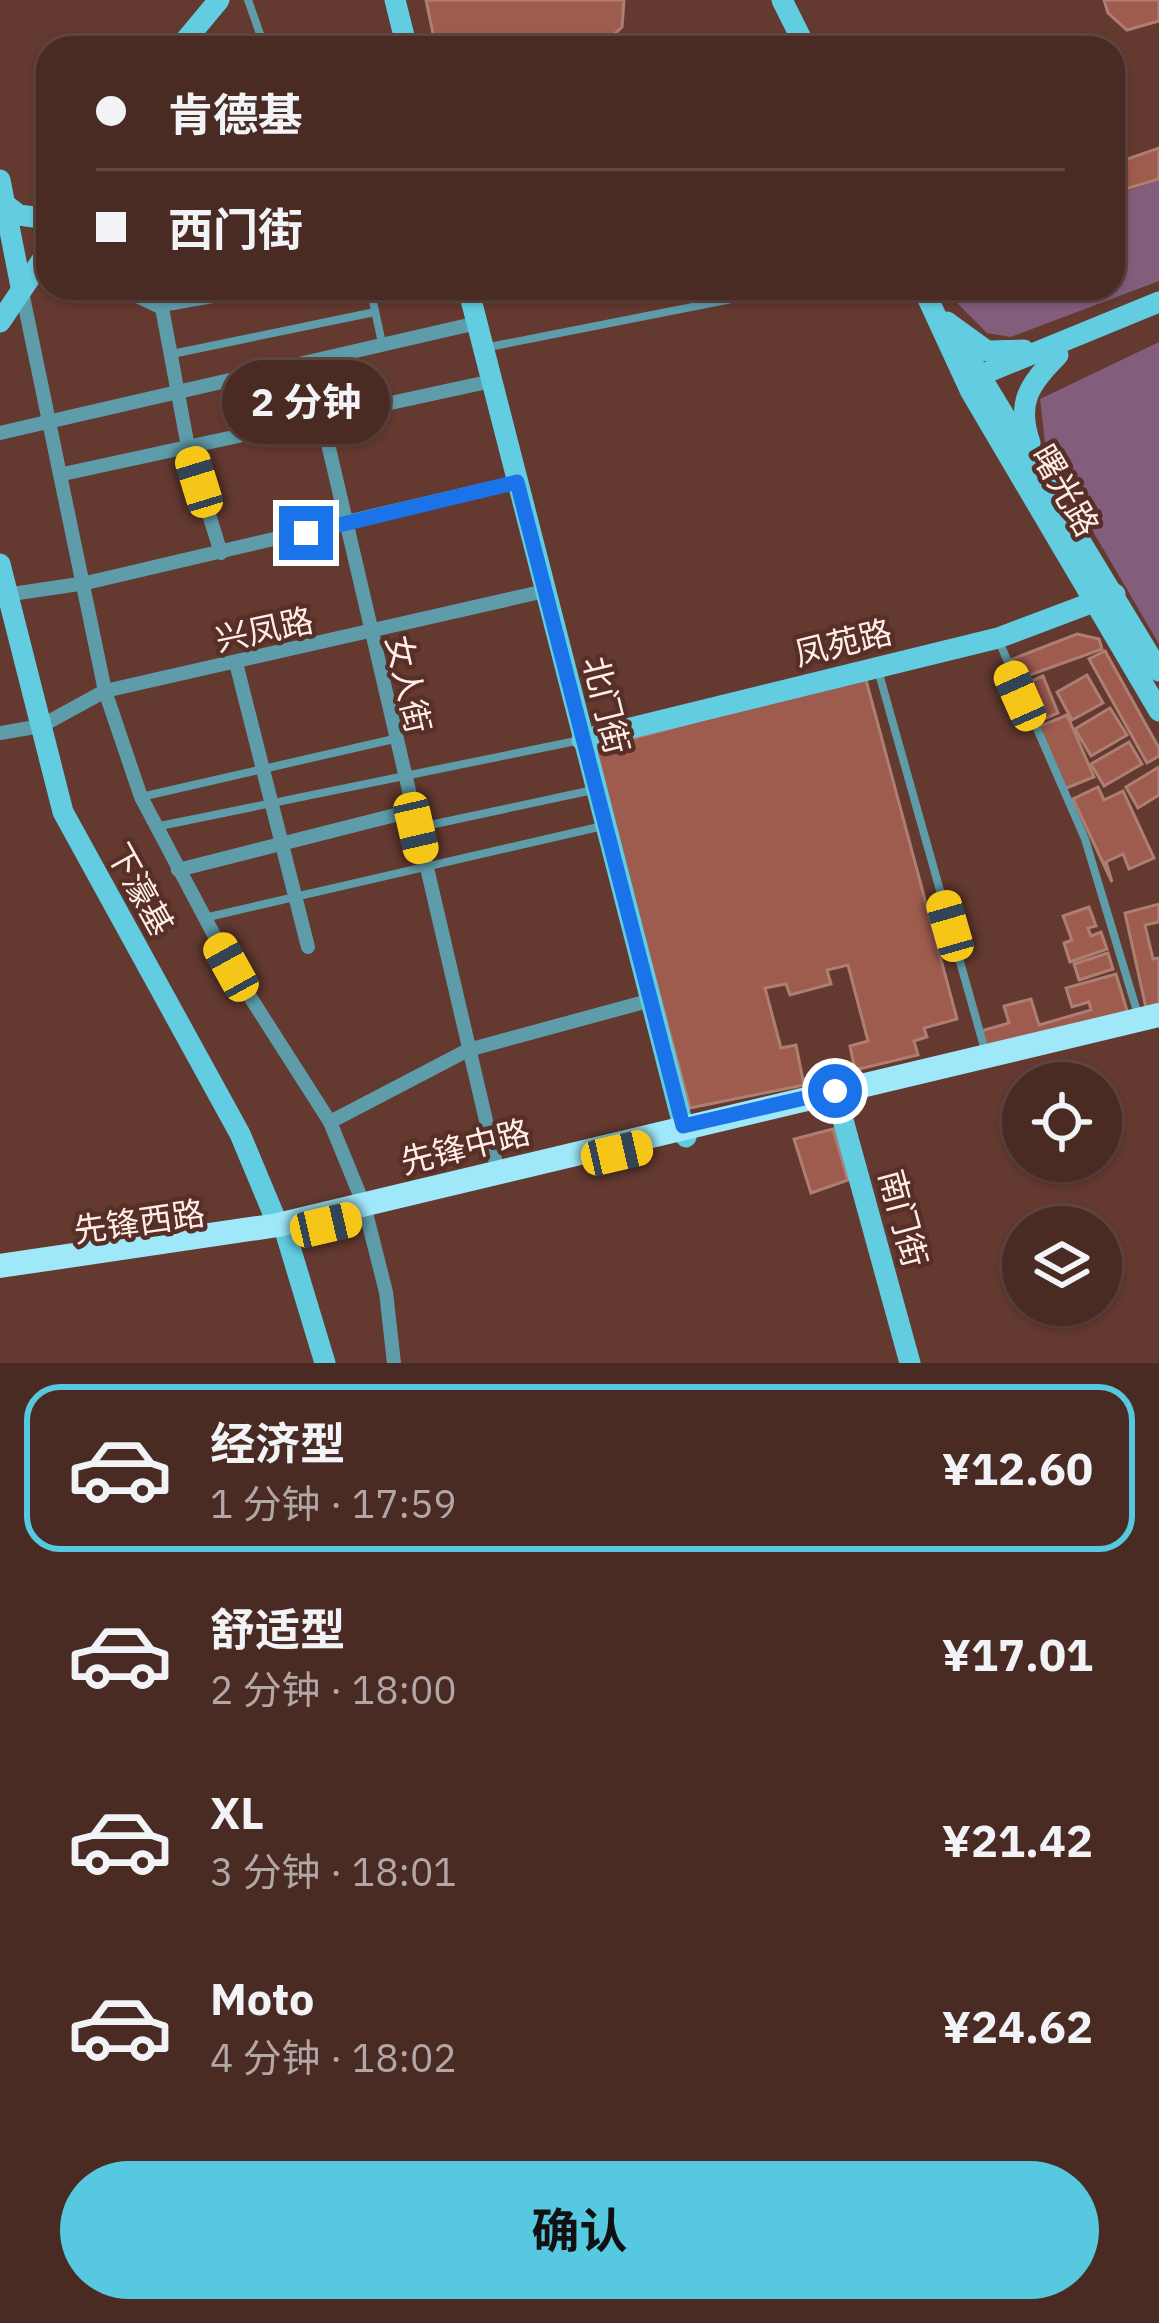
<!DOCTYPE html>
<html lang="zh">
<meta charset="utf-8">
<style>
body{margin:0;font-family:"IBM Plex Sans","Noto Sans SC",sans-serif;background:#51332c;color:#f1f3f6;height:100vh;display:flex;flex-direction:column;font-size:45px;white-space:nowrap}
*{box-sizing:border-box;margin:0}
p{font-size:39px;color:#b2a7a6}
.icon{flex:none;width:66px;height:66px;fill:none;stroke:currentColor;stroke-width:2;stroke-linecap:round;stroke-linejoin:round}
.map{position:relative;height:1363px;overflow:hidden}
.panel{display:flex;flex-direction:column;background:#4a2b24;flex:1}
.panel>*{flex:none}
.hud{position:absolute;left:36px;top:36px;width:1089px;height:264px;border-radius:36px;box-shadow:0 3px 9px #0004,0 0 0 3px #614741;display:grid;align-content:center;height:264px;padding:0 60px;background:#4a2b24}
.tools{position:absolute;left:1002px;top:1062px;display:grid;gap:24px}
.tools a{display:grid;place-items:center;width:120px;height:120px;border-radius:50%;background:#4a2b24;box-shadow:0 3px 9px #0004,0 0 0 3px #614741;font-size:60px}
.end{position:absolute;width:54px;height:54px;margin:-27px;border:15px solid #1a73e8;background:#fff;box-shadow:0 0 0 6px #fff}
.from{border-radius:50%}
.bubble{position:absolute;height:84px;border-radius:42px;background:#4a2b24;box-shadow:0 3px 9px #0004,0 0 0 3px #614741;font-size:39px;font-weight:700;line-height:84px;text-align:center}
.car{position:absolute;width:36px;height:72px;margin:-36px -18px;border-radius:15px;box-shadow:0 0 9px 3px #0007;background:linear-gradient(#f5c518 24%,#345 0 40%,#f5c518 0 76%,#345 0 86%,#f5c518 0)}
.hud b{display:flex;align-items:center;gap:42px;height:114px;font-size:45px}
.hud b+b{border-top:3px solid #614741}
.hud i{width:30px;height:30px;background:#f1f3f6}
ul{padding:21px 0 0;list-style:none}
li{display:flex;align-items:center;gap:36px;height:168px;margin:0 24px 18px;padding:0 36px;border:6px solid transparent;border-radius:36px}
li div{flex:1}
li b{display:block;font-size:45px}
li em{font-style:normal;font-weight:700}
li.current{border-color:#56c9e0}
li>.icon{width:108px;height:108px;stroke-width:1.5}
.primary-button{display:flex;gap:24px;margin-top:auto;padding:24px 60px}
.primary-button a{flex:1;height:138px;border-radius:72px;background:#56c9e0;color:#111;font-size:48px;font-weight:700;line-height:138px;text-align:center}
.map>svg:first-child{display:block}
.green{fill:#835d7c}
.building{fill:#9e5c4e;stroke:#ae7e73;stroke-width:3}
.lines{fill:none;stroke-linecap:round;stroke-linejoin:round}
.lane{stroke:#5e9caa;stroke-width:8}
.street{stroke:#5e9caa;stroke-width:14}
.secondary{stroke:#62cce1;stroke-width:21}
.primary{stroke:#9fe8f9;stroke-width:24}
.route{stroke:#1a73e8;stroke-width:15}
.labels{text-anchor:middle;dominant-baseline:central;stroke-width:9;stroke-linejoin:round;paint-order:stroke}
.street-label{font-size:33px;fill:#feede9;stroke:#582f26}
</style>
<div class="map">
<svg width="1159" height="1363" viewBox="0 0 1159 1363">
<rect width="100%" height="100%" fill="#633930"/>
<!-- green -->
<g class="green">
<path d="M1159 180V281L1011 337 987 333 946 292 1113 288V196Z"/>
<path d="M1159 342V644L1046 451 1040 399Z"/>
</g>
<!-- building -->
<g class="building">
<path d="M426 0H624L622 27 599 48H436Z"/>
<path d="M1104 0H1159V21L1127 30 1108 13Z"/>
<path d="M1159 148V179L1113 193V164Z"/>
<path d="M1077 634 1099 639 1102 649 1019 679 1010 660Z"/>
<path d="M1105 651 1159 748V756L1147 763 1089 659Z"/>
<path d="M1087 675 1103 703 1072 720 1057 692Z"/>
<path d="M865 676 957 1019 924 1028 927 1037 914 1041 918 1055 855 1070 850 1046 868 1041 848 965 827 970 831 984 790 995 786 984 765 988 781 1048 796 1045 804 1085 690 1108 593 749Z"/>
<path d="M1043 676 1058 713 1035 723 1019 686Z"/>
<path d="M1110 708 1127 735 1091 756 1075 729Z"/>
<path d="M1067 715 1094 777 1064 789 1038 727Z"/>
<path d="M1129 742 1142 764 1104 786 1091 764Z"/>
<path d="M1159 767V795L1138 808 1126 787Z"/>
<path d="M1098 787 1104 800 1123 791 1154 858 1129 869 1123 854 1106 862 1112 882 1073 799Z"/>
<path d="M1159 904V922L1145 925 1153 959 1159 958V1004L1146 1008 1125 913Z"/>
<path d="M1089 907 1096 926 1088 928 1091 936 1101 932 1107 949 1070 962 1064 943 1072 940 1063 916Z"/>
<path d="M1108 953 1113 969 1079 980 1074 964Z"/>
<path d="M1116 974 1128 1014 988 1054 981 1031 1009 1023 1004 1006 1031 999 1039 1025 1091 1010 1089 1002 1072 1007 1066 988Z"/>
<path d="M833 1129 848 1180 811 1193 794 1139Z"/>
</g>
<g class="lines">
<!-- lane -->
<g class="lane">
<path d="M248 0 265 48"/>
<path d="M160 288 162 308 275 288"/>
<path d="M370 288 382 343"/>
<path d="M484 348 788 288"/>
<path d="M172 354 375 312"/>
<path d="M998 639 1085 839 1139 1018"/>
<path d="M878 670 986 1054"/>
<path d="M141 797 394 739"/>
<path d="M155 827 581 740"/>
<path d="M416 828 593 790"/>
<path d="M204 918 603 826"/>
</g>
<!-- street -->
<g class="street">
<path d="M21 287 105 691 141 797 231 967 330 1122 364 1205 386 1292 394 1363"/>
<path d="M120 288 162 308 188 447 221 553"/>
<path d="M322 418 498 1172"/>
<path d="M0 433 477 323"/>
<path d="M63 474 492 381"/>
<path d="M5 595 86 583 517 482"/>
<path d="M236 663 308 947"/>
<path d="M0 733 41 726 105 691 545 591"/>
<path d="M178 870 411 811"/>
<path d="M330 1122 468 1050 648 1001"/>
</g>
<!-- secondary -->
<g class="secondary">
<path d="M395 0 407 48"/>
<path d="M782 0 806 48"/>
<path d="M179 48 219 0"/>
<path d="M0 180 21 287"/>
<path d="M6 205 19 215 48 219"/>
<path d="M468 288 686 1137"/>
<path d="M923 288 971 392 1159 711"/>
<path d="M0 322 48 251"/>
<path d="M947 322 987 351 1024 350"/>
<path d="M959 341 1159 671"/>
<path d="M971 379 1159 302"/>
<path d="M1030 443C1016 402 1029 385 1058 355"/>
<path d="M0 564 63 812 240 1134 278 1225"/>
<path d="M582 740 998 638 1115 594"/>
<path d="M835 1091 910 1363"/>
<path d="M286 1234 325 1363"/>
</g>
<!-- primary -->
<path class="primary" d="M0 1266 278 1225 1159 1015"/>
</g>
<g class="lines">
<!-- route -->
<path class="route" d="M306 533 517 482 683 1126 835 1091"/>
</g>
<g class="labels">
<!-- street labels -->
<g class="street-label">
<text transform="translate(1066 490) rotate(60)">曙光路</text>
<text transform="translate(264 629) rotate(-12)">兴凤路</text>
<text transform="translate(843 642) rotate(-14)">凤苑路</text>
<text transform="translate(409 684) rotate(77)">女人街</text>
<text transform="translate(607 705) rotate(76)">北门街</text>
<text transform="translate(141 889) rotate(61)">下濠基</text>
<text transform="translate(465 1146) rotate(-14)">先锋中路</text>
<text transform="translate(904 1218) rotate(75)">南门街</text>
<text transform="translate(139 1221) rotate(-8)">先锋西路</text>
</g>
</g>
</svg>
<div class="tools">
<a><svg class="icon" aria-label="locate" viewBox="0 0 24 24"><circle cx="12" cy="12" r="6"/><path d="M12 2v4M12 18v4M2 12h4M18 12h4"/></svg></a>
<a><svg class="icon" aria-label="layers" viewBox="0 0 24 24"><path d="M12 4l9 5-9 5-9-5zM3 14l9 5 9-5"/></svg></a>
</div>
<i class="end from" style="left:835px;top:1091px"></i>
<i class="end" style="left:306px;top:533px"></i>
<div class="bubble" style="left:222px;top:360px;width:168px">2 分钟</div>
<i class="car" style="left:199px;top:482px;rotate:343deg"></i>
<i class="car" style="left:1020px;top:696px;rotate:336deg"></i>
<i class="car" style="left:416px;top:828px;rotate:167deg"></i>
<i class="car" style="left:950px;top:926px;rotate:344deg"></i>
<i class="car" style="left:231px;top:967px;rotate:331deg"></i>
<i class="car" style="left:617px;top:1153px;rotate:77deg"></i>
<i class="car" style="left:326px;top:1225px;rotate:77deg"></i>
<div class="hud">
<b><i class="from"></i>肯德基</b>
<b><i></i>西门街</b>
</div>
</div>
<section class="panel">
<ul>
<li class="current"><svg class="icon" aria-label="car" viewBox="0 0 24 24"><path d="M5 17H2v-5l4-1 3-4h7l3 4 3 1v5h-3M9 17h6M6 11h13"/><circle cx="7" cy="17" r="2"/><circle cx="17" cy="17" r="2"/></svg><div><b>经济型</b><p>1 分钟 · 17:59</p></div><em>¥12.60</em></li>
<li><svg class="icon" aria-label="car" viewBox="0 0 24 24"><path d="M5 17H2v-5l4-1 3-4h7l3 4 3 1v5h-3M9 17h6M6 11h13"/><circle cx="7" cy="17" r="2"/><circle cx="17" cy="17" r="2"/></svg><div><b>舒适型</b><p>2 分钟 · 18:00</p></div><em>¥17.01</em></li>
<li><svg class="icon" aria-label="car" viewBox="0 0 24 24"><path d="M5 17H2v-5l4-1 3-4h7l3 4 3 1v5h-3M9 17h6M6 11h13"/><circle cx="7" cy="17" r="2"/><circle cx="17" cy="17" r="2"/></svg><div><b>XL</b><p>3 分钟 · 18:01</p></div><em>¥21.42</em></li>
<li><svg class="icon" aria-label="car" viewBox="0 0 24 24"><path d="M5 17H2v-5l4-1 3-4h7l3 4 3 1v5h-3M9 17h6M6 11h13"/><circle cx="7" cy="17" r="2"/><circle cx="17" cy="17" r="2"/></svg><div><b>Moto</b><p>4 分钟 · 18:02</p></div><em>¥24.62</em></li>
</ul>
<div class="primary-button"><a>确认</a></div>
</section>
